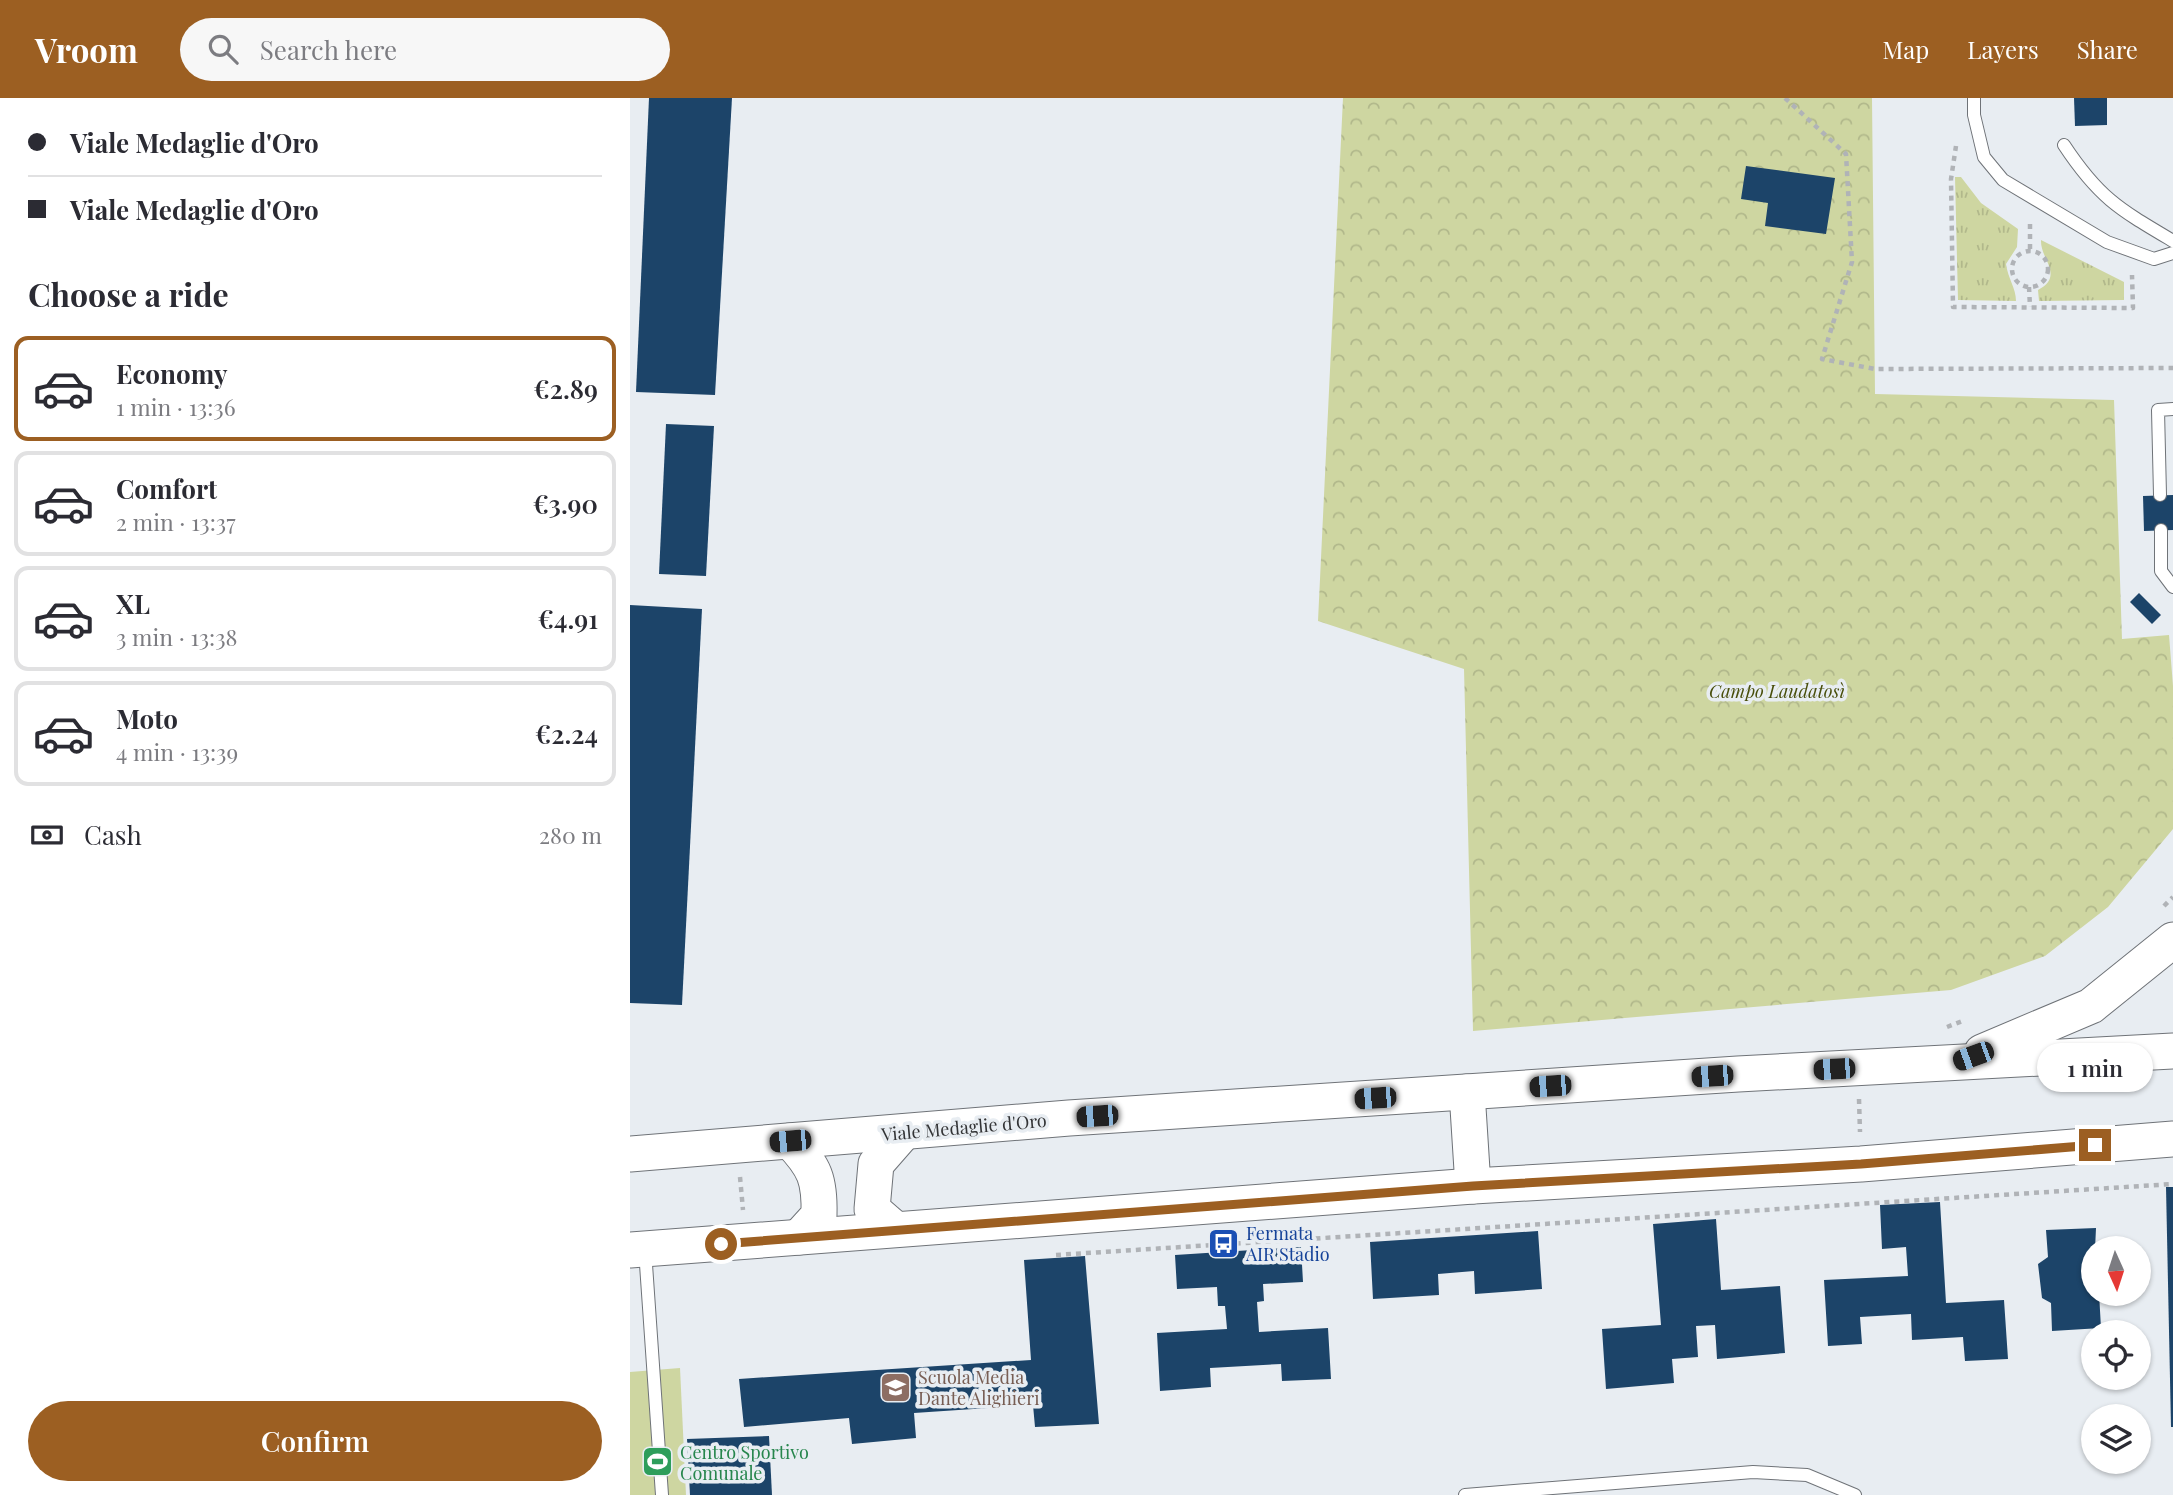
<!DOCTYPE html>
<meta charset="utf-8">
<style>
body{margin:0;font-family:"Playfair Display",serif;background:#f7f7f7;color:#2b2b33;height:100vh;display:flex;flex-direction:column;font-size:26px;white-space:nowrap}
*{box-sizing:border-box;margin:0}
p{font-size:23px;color:#7c7c81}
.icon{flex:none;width:38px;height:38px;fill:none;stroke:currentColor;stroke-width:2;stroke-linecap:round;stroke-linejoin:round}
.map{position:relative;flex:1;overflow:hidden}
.drawer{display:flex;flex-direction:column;background:#fff;width:630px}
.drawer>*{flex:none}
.guide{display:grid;align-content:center;height:154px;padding:0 28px;background:#fff}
.needle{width:46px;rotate:177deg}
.tools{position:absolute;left:1451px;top:1138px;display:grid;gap:14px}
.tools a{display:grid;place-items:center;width:70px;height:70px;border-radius:50%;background:#fff;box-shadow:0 2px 5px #0004;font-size:35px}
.end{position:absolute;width:32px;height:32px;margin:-16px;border:9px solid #9c5f22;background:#fff;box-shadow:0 0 0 4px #fff}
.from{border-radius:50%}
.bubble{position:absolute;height:49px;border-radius:24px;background:#fff;box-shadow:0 2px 5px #0004;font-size:23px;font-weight:600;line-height:49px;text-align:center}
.car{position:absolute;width:21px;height:42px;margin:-21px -10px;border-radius:9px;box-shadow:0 0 5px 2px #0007;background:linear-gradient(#222 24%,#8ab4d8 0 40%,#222 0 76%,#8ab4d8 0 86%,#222 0)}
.guide b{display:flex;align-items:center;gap:24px;height:66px;font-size:26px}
.guide b+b{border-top:2px solid #e1e1e2}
.guide i{width:18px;height:18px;background:#2b2b33}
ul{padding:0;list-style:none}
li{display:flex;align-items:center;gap:21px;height:105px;margin:0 14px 10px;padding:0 14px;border:4px solid #e1e1e2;border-radius:14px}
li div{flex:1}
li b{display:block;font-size:26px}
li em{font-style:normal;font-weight:600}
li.active{border-color:#9c5f22}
li>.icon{width:63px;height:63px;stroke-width:1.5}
h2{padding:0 28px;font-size:32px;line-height:84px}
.pay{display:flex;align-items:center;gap:18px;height:77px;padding:0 28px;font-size:26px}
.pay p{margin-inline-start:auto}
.button{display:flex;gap:14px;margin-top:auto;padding:14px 28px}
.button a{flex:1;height:80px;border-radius:42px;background:#9c5f22;color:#fff;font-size:28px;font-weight:600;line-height:80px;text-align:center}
header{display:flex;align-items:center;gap:42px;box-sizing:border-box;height:98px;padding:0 35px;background:#9c5f22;color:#fff}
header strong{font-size:33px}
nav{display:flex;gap:38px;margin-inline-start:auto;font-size:24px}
.search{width:490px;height:63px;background:#f7f7f7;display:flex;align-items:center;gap:18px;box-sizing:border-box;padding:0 24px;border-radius:38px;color:#7c7c81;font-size:26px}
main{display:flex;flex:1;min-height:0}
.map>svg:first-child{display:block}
.grass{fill:url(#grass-tufts)}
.park{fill:url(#park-crowns)}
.garden{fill:#ced6a1}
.building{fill:#1c4469}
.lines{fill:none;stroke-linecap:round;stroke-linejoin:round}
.service-casing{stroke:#6f7378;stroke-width:14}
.secondary-casing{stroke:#6f7378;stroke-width:37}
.path{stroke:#b0b3b7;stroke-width:4.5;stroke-dasharray:5 5;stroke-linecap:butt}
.service{stroke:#fff;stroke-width:12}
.secondary{stroke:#fff;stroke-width:35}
.route{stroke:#9c5f22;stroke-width:9}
.labels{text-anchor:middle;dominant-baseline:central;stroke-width:7;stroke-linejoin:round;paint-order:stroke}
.park-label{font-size:18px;font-style:italic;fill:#494f0c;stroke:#e8edf2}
.street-label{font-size:18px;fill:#333436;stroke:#e8edf2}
.transit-label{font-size:18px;fill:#164399;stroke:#e8edf2;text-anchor:start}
.education-label{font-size:18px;fill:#785e54;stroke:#e8edf2;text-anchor:start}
.leisure-label{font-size:18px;fill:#27864d;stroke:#e8edf2;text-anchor:start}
</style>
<header>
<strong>Vroom</strong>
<div class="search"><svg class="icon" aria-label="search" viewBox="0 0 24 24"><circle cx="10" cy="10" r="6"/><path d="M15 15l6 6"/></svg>Search here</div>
<nav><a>Map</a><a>Layers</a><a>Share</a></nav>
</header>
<main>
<section class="drawer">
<div class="guide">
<b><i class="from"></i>Viale Medaglie d'Oro</b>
<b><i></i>Viale Medaglie d'Oro</b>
</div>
<h2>Choose a ride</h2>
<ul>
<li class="active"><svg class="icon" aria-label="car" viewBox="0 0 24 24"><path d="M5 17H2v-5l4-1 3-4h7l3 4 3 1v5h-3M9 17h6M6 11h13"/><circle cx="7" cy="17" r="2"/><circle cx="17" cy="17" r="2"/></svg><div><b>Economy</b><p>1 min · 13:36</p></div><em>€2.89</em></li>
<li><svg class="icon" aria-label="car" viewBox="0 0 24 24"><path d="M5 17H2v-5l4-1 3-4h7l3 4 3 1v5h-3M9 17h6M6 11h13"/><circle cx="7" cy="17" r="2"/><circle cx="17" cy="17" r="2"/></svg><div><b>Comfort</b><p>2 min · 13:37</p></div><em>€3.90</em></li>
<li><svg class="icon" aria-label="car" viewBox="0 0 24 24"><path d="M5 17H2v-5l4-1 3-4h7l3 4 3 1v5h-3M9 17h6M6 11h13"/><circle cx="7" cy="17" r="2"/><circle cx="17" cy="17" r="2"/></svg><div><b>XL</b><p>3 min · 13:38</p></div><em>€4.91</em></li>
<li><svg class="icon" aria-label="car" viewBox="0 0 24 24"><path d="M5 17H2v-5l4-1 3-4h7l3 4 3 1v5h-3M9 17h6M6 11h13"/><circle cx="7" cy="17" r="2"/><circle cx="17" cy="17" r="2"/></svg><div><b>Moto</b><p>4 min · 13:39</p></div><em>€2.24</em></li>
</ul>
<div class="pay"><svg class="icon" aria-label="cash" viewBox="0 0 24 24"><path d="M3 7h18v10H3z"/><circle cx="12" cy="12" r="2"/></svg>Cash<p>280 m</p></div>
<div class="button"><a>Confirm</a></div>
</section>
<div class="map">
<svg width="1543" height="1397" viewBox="0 0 1543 1397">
<defs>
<pattern id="grass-tufts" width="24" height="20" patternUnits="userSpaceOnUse" patternTransform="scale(1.75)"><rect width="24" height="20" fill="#ced6a1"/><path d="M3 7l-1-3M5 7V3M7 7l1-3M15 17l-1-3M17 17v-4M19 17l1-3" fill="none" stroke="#b1b88b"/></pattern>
<pattern id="park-crowns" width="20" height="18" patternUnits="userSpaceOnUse" patternTransform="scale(1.75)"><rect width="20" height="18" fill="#ced6a1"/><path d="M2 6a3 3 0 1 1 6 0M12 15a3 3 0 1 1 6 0" fill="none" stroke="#b1b88b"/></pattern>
</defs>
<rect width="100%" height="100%" fill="#e8edf2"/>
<!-- grass -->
<g class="grass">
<path d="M1325 79H1331L1351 105 1388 131 1387 149 1376 166C1378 181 1386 190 1386 203L1328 202Z"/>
<path d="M1411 142 1494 184V202L1409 203 1408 192C1435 178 1410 161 1411 142Z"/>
</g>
<!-- park -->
<path class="park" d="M713 0H1242L1245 296 1484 302 1492 541 1539 537 1543 588V731L1478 809 1415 858 1321 892 843 933 834 571 688 523Z"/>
<!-- garden -->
<path class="garden" d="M50 1270 56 1397H0V1274Z"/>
<!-- building -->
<g class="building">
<path d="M19 0H102L85 297 6 294Z"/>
<path d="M1444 0H1477V27L1445 28Z"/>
<path d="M1116 68 1205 80 1196 136 1135 128 1138 105 1111 101Z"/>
<path d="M36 326 84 328 76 478 29 476Z"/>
<path d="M1543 397V432L1514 433 1513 398Z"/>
<path d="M1509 495 1531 517 1522 526 1500 504Z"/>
<path d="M0 507 72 511 52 907 0 905Z"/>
<path d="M1536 1089H1543V1329H1541Z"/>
<path d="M1310 1104 1316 1205 1374 1202 1378 1261 1335 1263 1333 1239 1282 1242 1281 1216 1230 1219 1232 1246 1198 1248 1194 1182 1278 1178 1276 1149 1252 1151 1250 1107Z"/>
<path d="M1086 1121 1091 1192 1150 1188 1155 1255 1087 1261 1085 1227 1066 1228 1068 1259 1042 1261 1044 1285 976 1291 972 1231 1031 1227 1023 1126Z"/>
<path d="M1466 1130 1463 1195H1469L1471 1230 1422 1233 1421 1205 1412 1200 1408 1166 1418 1159 1416 1132Z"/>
<path d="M908 1133 912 1191 845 1196 844 1173 808 1176 809 1197 743 1201 740 1144Z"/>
<path d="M671 1149 673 1184 633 1186 634 1203 627 1204 629 1234 698 1230 701 1281 652 1283 651 1266 580 1270 581 1289 530 1293 527 1235 597 1231 595 1208H588L587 1189 547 1191 545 1157Z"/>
<path d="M455 1158 469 1326 405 1329 403 1307 284 1315 286 1340 222 1346 219 1320 114 1329 109 1281 401 1262 394 1162Z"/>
<path d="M139 1338 142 1397H60L57 1341Z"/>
</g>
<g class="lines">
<defs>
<g id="service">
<path d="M1344 0V17L1354 59 1373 82 1477 144 1524 161 1543 155"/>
<path d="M1434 47C1469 100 1489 111 1543 143"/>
<path d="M1530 397 1528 312 1543 311"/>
<path d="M1531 432V473L1543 489"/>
<path d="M15 1152 32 1397"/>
<path d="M835 1397 1123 1374 1177 1377 1225 1397"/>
</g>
<g id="secondary">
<path d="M1352 954 1461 908 1543 842"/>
<path d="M837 994 843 1088"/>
<path d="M160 1043C185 1069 190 1082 189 1117L169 1139"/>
<path d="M0 1056 439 1020 1108 976 1543 953"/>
<path d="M265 1131 242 1111 246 1066 274 1034"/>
<path d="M0 1152 843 1088 1231 1066 1543 1041"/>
</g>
</defs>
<!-- service casing -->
<use href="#service" class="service-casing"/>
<!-- secondary casing -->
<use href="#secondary" class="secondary-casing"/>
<!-- path -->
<g class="path">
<path d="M1155 0 1216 56 1222 164 1192 261 1245 271 1543 270"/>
<path d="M1326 48 1321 81 1323 209 1503 210 1502 177"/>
<path d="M1400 126V153"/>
<circle cx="1400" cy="171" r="18"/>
<path d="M1399 189 1400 209"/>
<path d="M1534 808 1543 799"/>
<path d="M1317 929 1335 922"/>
<path d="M1229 1001 1230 1034"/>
<path d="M110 1079 113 1112"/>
<path d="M426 1157 1543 1086"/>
</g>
<!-- service -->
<use href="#service" class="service"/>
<!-- secondary -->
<use href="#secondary" class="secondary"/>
</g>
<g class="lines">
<!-- route -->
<path class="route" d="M91 1146 843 1088 1231 1066 1465 1047"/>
</g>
<!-- icons -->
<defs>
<symbol id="bus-square" viewBox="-11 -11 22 22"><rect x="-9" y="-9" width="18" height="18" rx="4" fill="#1a4fb4" stroke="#e8edf2"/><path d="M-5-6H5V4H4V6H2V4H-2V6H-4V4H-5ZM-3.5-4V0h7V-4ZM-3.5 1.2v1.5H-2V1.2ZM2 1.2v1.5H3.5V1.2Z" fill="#fff"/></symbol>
<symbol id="school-square" viewBox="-11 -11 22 22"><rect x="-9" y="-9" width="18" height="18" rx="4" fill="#8d6e63" stroke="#e8edf2"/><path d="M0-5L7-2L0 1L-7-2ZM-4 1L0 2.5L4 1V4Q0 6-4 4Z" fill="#fff"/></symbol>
<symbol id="stadium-square" viewBox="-11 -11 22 22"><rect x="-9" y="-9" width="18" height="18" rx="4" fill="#2e9e5b" stroke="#e8edf2"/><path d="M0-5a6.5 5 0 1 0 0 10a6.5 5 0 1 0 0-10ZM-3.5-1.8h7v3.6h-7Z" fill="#fff"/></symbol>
</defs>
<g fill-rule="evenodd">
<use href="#bus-square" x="576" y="1128" width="35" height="35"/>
<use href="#school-square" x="248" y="1272" width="35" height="35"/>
<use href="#stadium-square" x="10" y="1346" width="35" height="35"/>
</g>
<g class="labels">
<!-- park labels -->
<g class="park-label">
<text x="1147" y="593">Campo Laudatosì</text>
</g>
<!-- street labels -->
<g class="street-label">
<text transform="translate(334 1029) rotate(-5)">Viale Medaglie d'Oro</text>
</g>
<!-- transit labels -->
<g class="transit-label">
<text x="616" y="1135">Fermata<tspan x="616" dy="21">AIR Stadio</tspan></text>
</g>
<!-- education labels -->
<g class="education-label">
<text x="288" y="1279">Scuola Media<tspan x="288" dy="21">Dante Alighieri</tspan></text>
</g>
<!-- leisure labels -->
<g class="leisure-label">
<text x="50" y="1354">Centro Sportivo<tspan x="50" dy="21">Comunale</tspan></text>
</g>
</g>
</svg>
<div class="tools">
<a><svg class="needle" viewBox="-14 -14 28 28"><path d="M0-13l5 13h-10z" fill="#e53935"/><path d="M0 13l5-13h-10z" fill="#7c7c81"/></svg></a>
<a><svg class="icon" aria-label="locate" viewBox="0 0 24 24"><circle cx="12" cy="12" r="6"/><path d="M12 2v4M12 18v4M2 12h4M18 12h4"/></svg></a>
<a><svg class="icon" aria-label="layers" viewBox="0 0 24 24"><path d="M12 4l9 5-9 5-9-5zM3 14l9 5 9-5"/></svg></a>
</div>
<i class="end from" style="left:91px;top:1146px"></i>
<i class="end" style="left:1465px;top:1047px"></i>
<div class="bubble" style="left:1407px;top:945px;width:116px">1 min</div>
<i class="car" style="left:1343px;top:958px;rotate:250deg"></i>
<i class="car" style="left:1204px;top:971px;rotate:267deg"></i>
<i class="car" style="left:1082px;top:978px;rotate:266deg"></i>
<i class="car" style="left:920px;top:988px;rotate:266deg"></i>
<i class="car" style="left:745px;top:1000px;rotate:266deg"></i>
<i class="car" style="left:467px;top:1018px;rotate:266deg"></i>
<i class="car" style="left:160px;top:1043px;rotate:265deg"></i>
</div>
</main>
